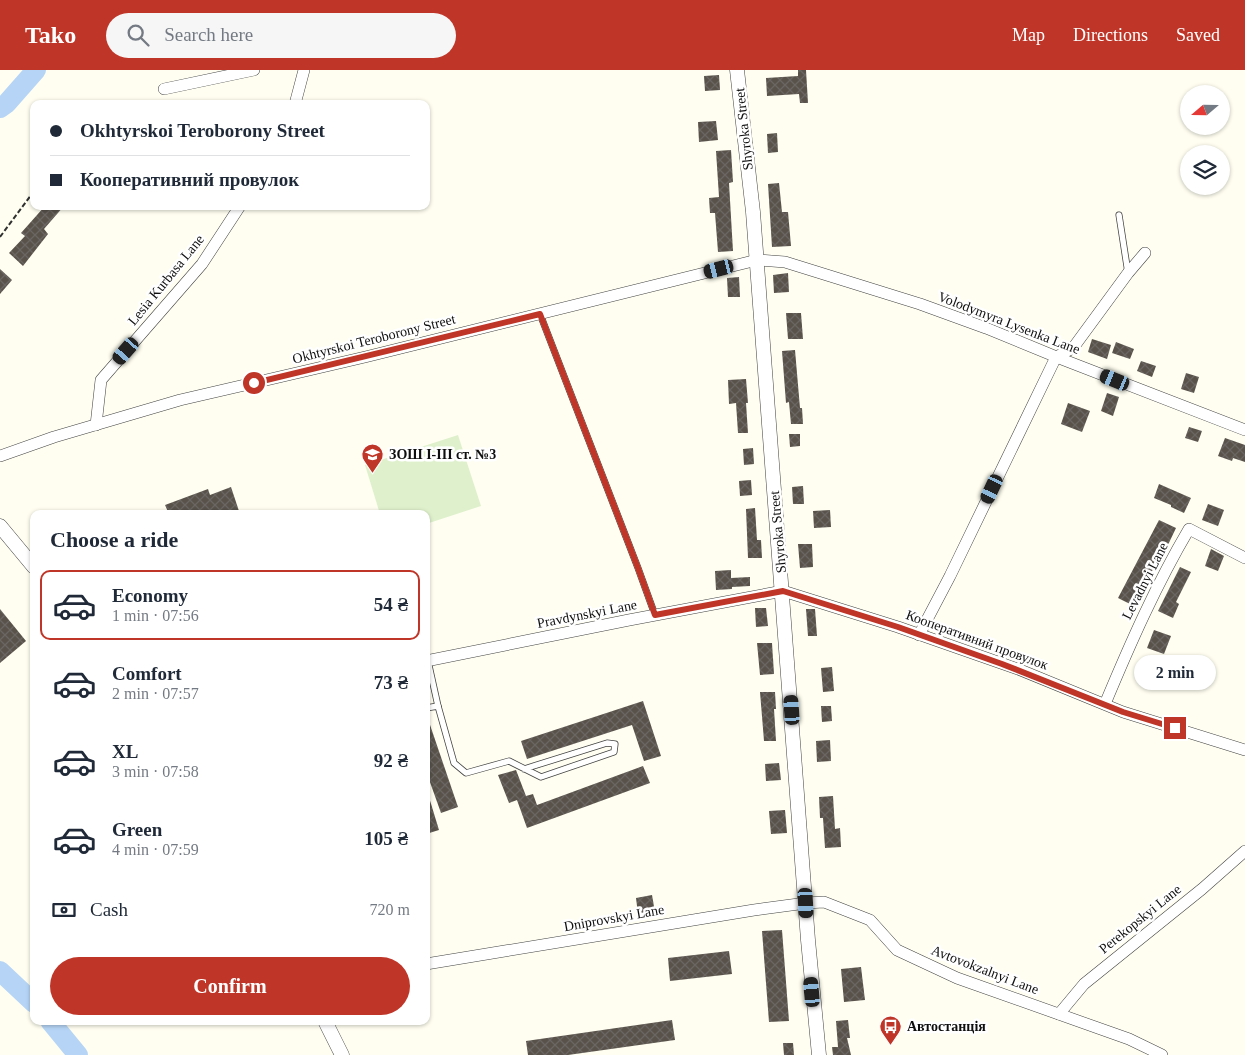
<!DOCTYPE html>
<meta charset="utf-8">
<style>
body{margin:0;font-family:Georgia,serif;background:#f6f6f7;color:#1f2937;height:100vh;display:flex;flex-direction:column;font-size:19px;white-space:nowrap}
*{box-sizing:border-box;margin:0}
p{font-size:16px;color:#747a83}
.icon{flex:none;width:28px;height:28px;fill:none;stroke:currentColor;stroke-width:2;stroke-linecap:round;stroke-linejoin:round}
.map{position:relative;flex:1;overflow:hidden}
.drawer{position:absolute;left:30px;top:440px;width:400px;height:515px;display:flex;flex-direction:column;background:#fff;border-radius:10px;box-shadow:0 1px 4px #0004}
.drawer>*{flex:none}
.hud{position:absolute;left:30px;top:30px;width:400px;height:110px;border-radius:10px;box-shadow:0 1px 4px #0004;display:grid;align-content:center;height:110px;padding:0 20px;background:#fff}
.needle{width:32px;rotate:250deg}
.controls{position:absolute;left:1180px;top:15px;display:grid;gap:10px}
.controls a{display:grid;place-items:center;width:50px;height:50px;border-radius:50%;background:#fff;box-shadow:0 1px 4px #0004;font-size:25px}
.end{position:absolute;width:22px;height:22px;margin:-11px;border:6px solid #bf3527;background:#fff;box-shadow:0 0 0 2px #fff}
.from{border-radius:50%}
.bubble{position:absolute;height:35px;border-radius:18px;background:#fff;box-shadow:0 1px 4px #0004;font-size:16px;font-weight:700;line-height:35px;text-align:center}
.car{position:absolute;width:15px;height:30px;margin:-15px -8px;border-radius:6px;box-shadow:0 0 4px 1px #0007;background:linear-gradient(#222 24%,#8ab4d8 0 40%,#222 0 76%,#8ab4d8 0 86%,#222 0)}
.hud b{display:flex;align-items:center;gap:18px;height:48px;font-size:19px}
.hud b+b{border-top:1px solid #e0e1e3}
.hud i{width:12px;height:12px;background:#1f2937}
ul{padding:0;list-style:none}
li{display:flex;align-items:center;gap:15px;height:70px;margin:0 10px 8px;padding:0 10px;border:2px solid transparent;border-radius:10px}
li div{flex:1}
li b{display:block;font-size:19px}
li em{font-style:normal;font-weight:700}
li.active{border-color:#bf3527}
li>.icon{width:45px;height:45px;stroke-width:1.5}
h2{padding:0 20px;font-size:22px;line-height:60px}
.pay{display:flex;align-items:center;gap:12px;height:55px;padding:0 20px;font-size:19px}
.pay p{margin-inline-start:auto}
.action{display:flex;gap:10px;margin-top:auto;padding:10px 20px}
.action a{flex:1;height:58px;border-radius:30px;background:#bf3527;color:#fff;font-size:20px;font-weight:700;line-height:58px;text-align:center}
header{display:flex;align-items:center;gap:30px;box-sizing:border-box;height:70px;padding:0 25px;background:#bf3527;color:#fff}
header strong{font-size:24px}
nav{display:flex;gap:28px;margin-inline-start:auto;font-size:18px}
.search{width:350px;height:45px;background:#f6f6f7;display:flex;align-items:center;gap:12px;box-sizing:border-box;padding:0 18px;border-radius:28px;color:#747a83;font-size:19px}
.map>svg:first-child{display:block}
.pitch{fill:#dff1cc}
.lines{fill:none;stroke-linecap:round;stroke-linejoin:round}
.river{stroke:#b6d5f6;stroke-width:20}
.building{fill:url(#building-cross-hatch)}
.service-casing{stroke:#424242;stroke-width:7}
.minor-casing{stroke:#424242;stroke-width:12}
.tertiary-casing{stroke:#424242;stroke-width:15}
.path{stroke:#313131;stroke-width:2;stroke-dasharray:5 2.5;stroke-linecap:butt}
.service{stroke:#fff;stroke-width:5.5}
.minor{stroke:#fff;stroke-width:11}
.tertiary{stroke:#fff;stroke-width:14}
.route{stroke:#bf3527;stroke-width:6}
.labels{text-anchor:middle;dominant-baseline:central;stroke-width:5;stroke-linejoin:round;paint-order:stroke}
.street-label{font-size:14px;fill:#0f0f0f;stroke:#fff}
.poi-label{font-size:14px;font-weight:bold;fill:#0f0f0f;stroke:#fff;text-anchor:start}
</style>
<header>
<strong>Tako</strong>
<div class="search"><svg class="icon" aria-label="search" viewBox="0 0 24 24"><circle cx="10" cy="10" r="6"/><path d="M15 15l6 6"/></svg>Search here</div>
<nav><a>Map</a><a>Directions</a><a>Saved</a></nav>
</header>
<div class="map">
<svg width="1245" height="985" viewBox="0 0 1245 985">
<defs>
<pattern id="building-cross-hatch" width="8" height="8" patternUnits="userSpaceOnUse" patternTransform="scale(1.25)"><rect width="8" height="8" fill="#58524b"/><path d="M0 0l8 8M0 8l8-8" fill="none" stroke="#6b6661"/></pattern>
</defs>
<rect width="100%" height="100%" fill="#fffef1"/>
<!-- pitch -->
<path class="pitch" d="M458 365 481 436 426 454V444H380L365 395Z"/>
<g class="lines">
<!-- river -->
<g class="river">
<path d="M0 38 7 33 36 0"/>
<path d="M0 901 34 933"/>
<path d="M50 951 78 985"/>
</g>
</g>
<!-- building -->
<g class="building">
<path d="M798 0H806L808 33H800L799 24 767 26 766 8 798 6Z"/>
<path d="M719 5 720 20 705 21 704 6Z"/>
<path d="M716 51 718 70 699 72 698 52Z"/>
<path d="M777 63 778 82 768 83 767 64Z"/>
<path d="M731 80 733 112 729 113 733 181 718 182 715 143H710L709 128 719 127 716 81Z"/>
<path d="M779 113 782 142H788L791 176 772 177 768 114Z"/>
<path d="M45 136H64L44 159 48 164 23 196 9 183 25 166 21 163Z"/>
<path d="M0 199 12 210 0 224Z"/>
<path d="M788 203 789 222 774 223 773 205Z"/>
<path d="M739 207 740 227H728L727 208Z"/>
<path d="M786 243H801L803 269H788Z"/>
<path d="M1092 269 1111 275 1107 289 1088 282Z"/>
<path d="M1116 272 1134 279 1130 289 1112 283Z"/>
<path d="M795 280 800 338H802L803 354H791L789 332 786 333 782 281Z"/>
<path d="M1141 291 1156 296 1152 307 1137 301Z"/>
<path d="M1186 303 1199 307 1194 323 1181 319Z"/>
<path d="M746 309 748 333H746L748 363H738L736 333 729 334 728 310Z"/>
<path d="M1107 323 1119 327 1113 346 1101 341Z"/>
<path d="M1068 333 1090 341 1082 362 1061 354Z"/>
<path d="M1189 357 1202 361 1198 372 1185 368Z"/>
<path d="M789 364H800V376L790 377Z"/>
<path d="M1225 368 1245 375V392L1233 388 1232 391 1218 386Z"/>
<path d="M753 378 754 394 744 395 743 379Z"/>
<path d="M751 410 752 425 740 426 739 411Z"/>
<path d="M1159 414 1191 428 1184 443 1171 437V435L1154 428Z"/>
<path d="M803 416 804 434H793L792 417Z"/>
<path d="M231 417 240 444H169L165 435 208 419 210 425Z"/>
<path d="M1208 434 1224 440 1218 456 1202 450Z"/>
<path d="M755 438 757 470H761L762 488H748L746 439Z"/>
<path d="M830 440 831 457 814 458 813 441Z"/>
<path d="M1159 450 1176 458 1167 477 1165 476 1134 536 1118 528Z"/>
<path d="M798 474H812L813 497 800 498Z"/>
<path d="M1211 479 1224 486 1218 501 1205 496Z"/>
<path d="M1180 497 1191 502 1176 532 1179 534 1173 548 1158 541Z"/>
<path d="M731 500V508L750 507V516L732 517V519L716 520 715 501Z"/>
<path d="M755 538H766L768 556 756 557Z"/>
<path d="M0 539 26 571 0 593Z"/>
<path d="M806 539H815L817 566H808Z"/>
<path d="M1154 560 1171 566 1164 584 1147 578Z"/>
<path d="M757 573H772L774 604 760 605Z"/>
<path d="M832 597 834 621 823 622 821 598Z"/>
<path d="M760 622H775L776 639H774L776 671H764Z"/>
<path d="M643 631 661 686 644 691 632 655 527 689 521 671Z"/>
<path d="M821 636H831L832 651 822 652Z"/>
<path d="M428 649 458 737 441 743 426 701V650Z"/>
<path d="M830 670 831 691 817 692 816 671Z"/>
<path d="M779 693 781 710 766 711 765 694Z"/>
<path d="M643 696 650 713 527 758 517 730 509 733 498 705 516 700 526 726 533 724 537 735Z"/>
<path d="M428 724 439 760 426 764V725Z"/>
<path d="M833 726 835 759 840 758 841 777 825 778 823 748H820L819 727Z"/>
<path d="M785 740 787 763 771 764 769 741Z"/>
<path d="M652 825 655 842 638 844 636 828Z"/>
<path d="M782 860 789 951 769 952 762 861Z"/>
<path d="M729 881 732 904 670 911 668 888Z"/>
<path d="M861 897 865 930 844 932 841 899Z"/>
<path d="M672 950 675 970 568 985H528L526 971Z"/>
<path d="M848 950 850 968H847L851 985H833L832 977H838L836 951Z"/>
<path d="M783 973H793L794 985H784Z"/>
</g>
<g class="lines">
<defs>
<g id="service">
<path d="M1119 145 1128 203"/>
<path d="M540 244 638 498 655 545"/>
<path d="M428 591 438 636"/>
<path d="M426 638 438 636 454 693 466 703 509 691 541 707 614 682 615 674 607 673 524 699"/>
</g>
<g id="minor">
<path d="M164 19 254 0"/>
<path d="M295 34 304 0"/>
<path d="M96 355 101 310 202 194 240 136"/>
<path d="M0 386 54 367 180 330 365 287 757 190 785 192 920 234 986 258 1064 290 1245 360"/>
<path d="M919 565 950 506 1056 287 1073 278 1128 203 1145 183"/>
<path d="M426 591 629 550 783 521 898 557 1018 599 1123 642 1245 680"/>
<path d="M1105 634C1130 574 1156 515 1189 459L1245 488"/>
<path d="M426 894 754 840 806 833 824 832 870 850 897 880 957 908 1129 969 1162 985"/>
<path d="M1059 944 1084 914 1202 819 1245 781"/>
</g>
<g id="tertiary">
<path d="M737 0 753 142 808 870 819 985"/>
<path d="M0 456 34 497"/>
<path d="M325 951 342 985"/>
</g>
</defs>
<!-- service casing -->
<use href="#service" class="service-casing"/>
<!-- minor casing -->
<use href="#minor" class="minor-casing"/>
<!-- tertiary casing -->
<use href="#tertiary" class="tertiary-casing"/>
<!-- path -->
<path class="path" d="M0 167 34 121"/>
<!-- service -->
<use href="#service" class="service"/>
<!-- minor -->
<use href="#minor" class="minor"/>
<!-- tertiary -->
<use href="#tertiary" class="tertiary"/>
</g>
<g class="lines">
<!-- route -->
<path class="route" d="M254 313 540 244 638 498 655 545 783 521 898 557 1002 594 1123 642 1175 658"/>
</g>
<!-- icons -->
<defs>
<symbol id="school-pin" viewBox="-11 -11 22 30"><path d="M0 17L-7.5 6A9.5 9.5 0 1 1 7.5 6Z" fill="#bf3527" stroke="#fff"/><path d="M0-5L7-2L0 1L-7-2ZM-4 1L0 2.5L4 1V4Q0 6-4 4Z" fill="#fff"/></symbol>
<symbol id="bus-pin" viewBox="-11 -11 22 30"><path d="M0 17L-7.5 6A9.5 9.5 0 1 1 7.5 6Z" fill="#bf3527" stroke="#fff"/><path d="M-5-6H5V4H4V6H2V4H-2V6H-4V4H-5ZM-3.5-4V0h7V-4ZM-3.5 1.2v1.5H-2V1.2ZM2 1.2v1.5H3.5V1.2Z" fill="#fff"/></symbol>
</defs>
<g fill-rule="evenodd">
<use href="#school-pin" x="360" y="372" width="25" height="34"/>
<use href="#bus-pin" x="878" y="944" width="25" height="34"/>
</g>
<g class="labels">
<!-- street labels -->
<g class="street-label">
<text transform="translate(744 59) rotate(-96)">Shyroka Street</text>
<text transform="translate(166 210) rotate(-51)">Lesia Kurbasa Lane</text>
<text transform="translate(1009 253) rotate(21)">Volodymyra Lysenka Lane</text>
<text transform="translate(374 269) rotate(-14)">Okhtyrskoi Teroborony Street</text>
<text transform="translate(778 462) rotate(-95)">Shyroka Street</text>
<text transform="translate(1145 511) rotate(-63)">Levadnyi Lane</text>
<text transform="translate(587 544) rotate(-11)">Pravdynskyi Lane</text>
<text transform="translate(977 570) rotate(20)">Кооперативний провулок</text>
<text transform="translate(614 848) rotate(-10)">Dniprovskyi Lane</text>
<text transform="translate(1140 849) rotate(-39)">Perekopskyi Lane</text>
<text transform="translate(985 900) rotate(21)">Avtovokzalnyi Lane</text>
</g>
<!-- poi labels -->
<g class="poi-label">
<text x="389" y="384">ЗОШ І-ІІІ ст. №3</text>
<text x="907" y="956">Автостанція</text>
</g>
</g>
</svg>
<div class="controls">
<a><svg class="needle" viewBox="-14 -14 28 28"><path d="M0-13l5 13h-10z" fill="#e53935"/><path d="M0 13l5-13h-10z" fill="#747a83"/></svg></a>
<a><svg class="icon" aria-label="layers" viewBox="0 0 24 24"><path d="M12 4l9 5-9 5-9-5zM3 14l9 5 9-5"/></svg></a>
</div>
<i class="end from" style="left:254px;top:313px"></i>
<i class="end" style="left:1175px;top:658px"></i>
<div class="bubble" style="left:1134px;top:585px;width:82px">2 min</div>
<i class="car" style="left:719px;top:199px;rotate:256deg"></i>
<i class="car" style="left:126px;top:281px;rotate:221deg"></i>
<i class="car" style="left:1115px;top:310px;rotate:292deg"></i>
<i class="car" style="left:992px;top:419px;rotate:205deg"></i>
<i class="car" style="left:792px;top:640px;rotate:356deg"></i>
<i class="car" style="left:806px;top:833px;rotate:177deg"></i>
<i class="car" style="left:812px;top:922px;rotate:355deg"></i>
<div class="hud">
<b><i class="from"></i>Okhtyrskoi Teroborony Street</b>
<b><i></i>Кооперативний провулок</b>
</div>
<section class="drawer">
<h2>Choose a ride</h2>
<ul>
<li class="active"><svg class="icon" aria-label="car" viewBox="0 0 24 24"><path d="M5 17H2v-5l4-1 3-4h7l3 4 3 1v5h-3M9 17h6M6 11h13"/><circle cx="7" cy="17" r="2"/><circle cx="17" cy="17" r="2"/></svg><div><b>Economy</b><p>1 min · 07:56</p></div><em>54 ₴</em></li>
<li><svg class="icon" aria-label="car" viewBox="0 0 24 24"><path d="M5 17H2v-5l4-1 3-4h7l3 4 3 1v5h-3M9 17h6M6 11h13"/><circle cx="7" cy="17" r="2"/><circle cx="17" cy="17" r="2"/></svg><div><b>Comfort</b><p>2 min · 07:57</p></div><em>73 ₴</em></li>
<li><svg class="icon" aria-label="car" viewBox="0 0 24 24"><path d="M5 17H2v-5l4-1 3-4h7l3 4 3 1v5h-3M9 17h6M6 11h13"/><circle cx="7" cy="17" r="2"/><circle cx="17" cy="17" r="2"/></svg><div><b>XL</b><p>3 min · 07:58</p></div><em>92 ₴</em></li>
<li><svg class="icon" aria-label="car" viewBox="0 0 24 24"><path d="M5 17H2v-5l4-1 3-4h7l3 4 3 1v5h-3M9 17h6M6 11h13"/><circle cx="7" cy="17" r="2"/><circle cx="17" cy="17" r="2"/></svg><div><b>Green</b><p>4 min · 07:59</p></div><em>105 ₴</em></li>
</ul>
<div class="pay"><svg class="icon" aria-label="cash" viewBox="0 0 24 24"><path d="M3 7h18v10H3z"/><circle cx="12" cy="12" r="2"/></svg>Cash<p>720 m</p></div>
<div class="action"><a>Confirm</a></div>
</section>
</div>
